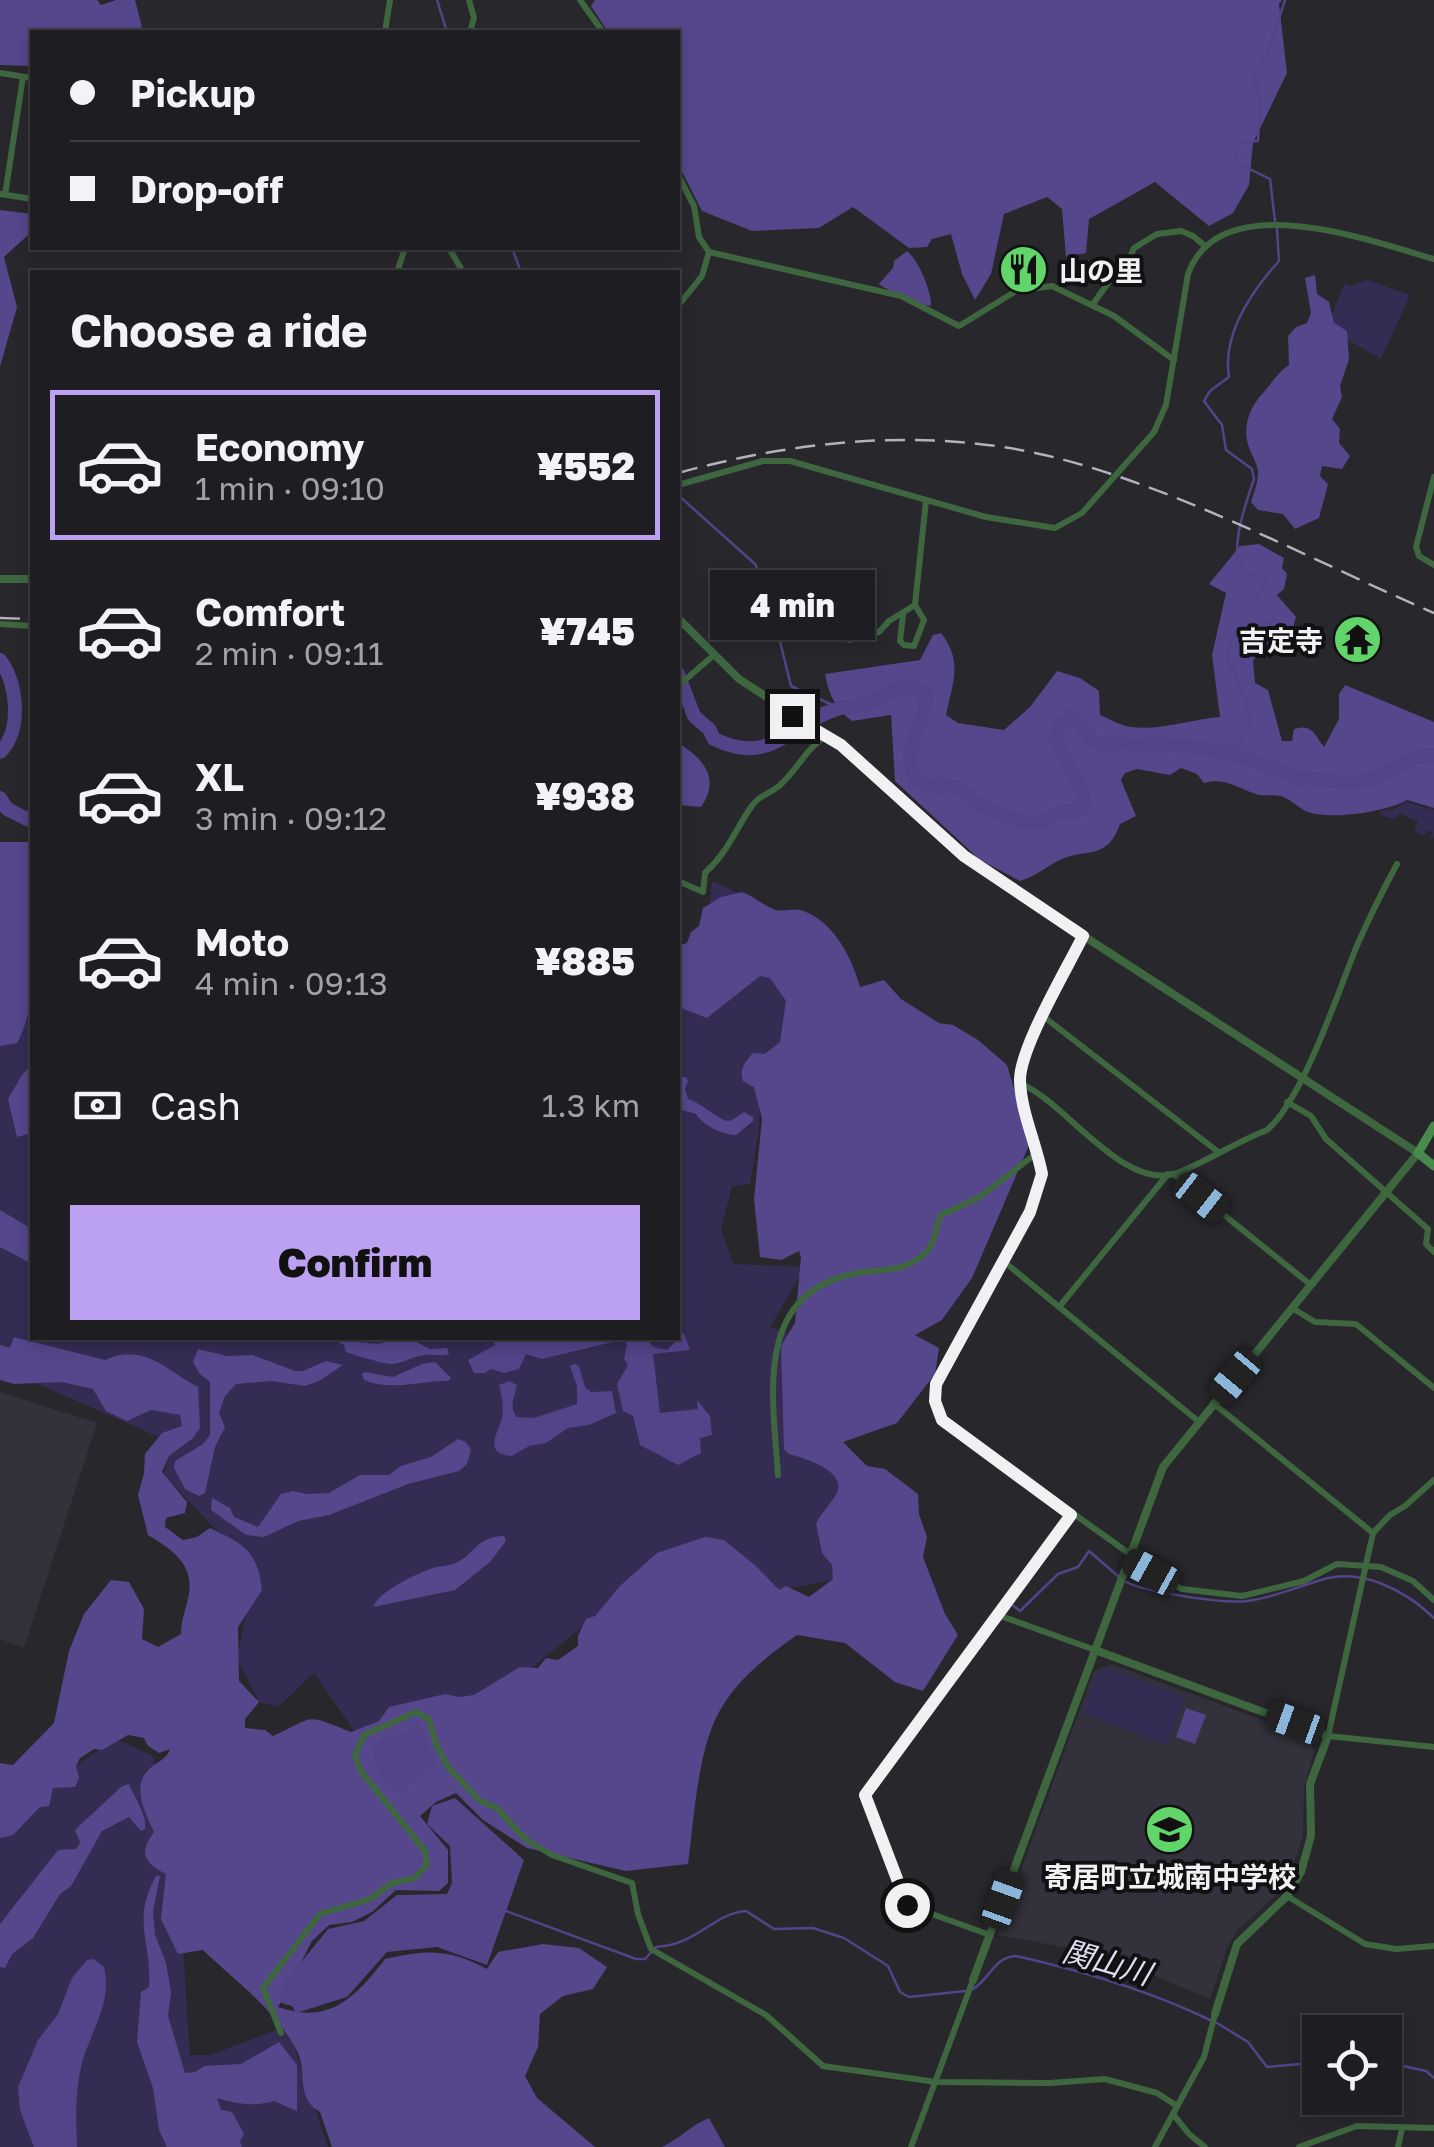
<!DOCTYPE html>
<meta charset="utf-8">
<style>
body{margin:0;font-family:"Golos Text","Noto Sans JP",sans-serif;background:#26262a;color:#f1f3f6;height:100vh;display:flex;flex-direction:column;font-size:38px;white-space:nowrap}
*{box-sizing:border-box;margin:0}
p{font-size:32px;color:#a1a2a5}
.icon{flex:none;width:55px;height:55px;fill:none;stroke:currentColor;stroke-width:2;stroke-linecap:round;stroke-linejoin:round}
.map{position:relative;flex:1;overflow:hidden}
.details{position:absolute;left:30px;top:270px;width:650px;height:1070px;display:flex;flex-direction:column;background:#1e1d21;border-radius:0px;box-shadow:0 5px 15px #0003,0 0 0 2px #3c3b3f}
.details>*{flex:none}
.banner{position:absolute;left:30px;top:30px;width:650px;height:220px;border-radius:0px;box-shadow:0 5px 15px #0003,0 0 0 2px #3c3b3f;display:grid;align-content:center;height:220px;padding:0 40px;background:#1e1d21}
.buttons{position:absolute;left:1302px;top:2015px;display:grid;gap:20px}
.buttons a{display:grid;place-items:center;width:100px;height:100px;border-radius:0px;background:#1e1d21;box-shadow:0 5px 15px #0003,0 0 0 2px #3c3b3f;font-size:50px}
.end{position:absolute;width:45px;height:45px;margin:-22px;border:12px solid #f1f0f3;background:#111;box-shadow:0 0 0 5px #111}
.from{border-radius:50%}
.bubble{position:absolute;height:70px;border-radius:0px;background:#1e1d21;box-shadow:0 5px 15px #0003,0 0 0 2px #3c3b3f;font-size:32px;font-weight:800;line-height:70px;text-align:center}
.car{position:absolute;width:30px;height:60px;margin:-30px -15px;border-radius:12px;box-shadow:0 0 8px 2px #0007;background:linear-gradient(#222 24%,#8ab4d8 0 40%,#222 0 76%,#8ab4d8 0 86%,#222 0)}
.banner b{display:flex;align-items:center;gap:35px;height:95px;font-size:38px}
.banner b+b{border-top:2px solid #3c3b3f}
.banner i{width:25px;height:25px;background:#f1f3f6}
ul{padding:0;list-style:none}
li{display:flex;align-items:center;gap:30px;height:150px;margin:0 20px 15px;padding:0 20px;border:5px solid transparent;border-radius:0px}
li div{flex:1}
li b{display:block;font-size:38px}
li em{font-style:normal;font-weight:800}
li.current{border-color:#bca0f2}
li>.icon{width:90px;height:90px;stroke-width:1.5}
h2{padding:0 40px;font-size:45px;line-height:120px}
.pay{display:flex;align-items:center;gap:25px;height:110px;padding:0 40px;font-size:38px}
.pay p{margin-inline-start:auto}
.primary-button{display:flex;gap:20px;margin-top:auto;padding:20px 40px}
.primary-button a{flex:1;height:115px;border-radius:0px;background:#bca0f2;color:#111;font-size:40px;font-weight:800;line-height:115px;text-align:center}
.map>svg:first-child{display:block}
.built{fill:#33313b}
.green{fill:#352c54}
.forest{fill:#56468c}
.water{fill:#534388}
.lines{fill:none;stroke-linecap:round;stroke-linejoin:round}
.stream{stroke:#534388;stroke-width:2.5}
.river{stroke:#534388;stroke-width:14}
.minor{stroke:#3e6740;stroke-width:6}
.tertiary{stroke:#3e6740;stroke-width:8}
.secondary{stroke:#478a4b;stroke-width:9}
.rail{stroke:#b3b2b6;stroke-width:2.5;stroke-dasharray:20 10;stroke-linecap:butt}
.route{stroke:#f1f0f3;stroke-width:12}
.labels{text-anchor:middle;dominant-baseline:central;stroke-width:8;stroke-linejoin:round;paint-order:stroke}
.poi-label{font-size:28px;font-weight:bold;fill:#f1f0f3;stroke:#111012;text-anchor:start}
.water-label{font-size:30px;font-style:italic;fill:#e1def3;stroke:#111012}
</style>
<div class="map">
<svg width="1434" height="2147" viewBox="0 0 1434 2147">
<rect width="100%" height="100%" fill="#28272c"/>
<!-- built -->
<g class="built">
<path d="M0 1392 97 1423 24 1648 0 1639Z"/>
<path d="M1111 1664 1308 1737 1314 1751 1304 1789 1303 1836 1293 1866 1275 1896 1239 1929 1227 1947 1210 1999 1103 1954 997 1935 1094 1671Z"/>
</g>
<!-- green -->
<g class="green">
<path d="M1367 280 1410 295 1381 359 1327 328 1344 284 1351 286Z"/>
<path d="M1406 802 1434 810V838L1431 837 1433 832 1428 830 1424 835 1414 831 1418 822 1400 813 1394 819 1380 815 1381 811 1394 809Z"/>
<path d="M0 846 32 862V1338H678V969L705 967 712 881 810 926 842 968 761 1067 759 1129 750 1184 732 1186 721 1229 733 1264 805 1267 770 1327 800 1338 841 1470 838 1579 779 1590 666 1558 473 1716 355 1732 314 1673 278 1707 259 1702 237 1658 255 1571 164 1475 172 1443 0 1367Z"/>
<path d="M1107 1668 1185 1697 1167 1745 1081 1713 1096 1673Z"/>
<path d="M115 1739 152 1755C184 1850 182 1957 190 2055H210L287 2026 328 2147H0V1829L39 1792Z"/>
</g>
<!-- forest -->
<g class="forest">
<path d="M0 0H97L101 5 116 0H135L142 27 136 32H32V66L0 65Z"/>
<path d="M595 0H1282L1279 4 1287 73 1253 143 1249 185 1233 213 1209 226 1155 182 1089 219 1086 253 1066 257 1062 209 1047 197 1004 214 991 274 975 300 962 274 951 234 932 239 927 247 909 248 853 207 819 228 752 231 702 211 678 164V32H608L591 6Z"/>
<path d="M0 210 32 214 28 235 4 257 17 307 0 367Z"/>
<path d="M907 251C918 259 932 292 931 306 924 306 884 289 879 284L893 268 894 261Z"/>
<path d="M1315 275 1317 294 1329 302 1334 323 1347 331 1349 359 1340 386 1342 397 1332 419 1340 429 1339 443 1350 456 1342 469 1322 466 1320 476 1328 484 1319 518 1295 529 1283 514 1258 510 1251 502C1254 492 1258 483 1258 472 1257 463 1253 458 1250 450 1241 429 1249 408 1263 393 1272 383 1277 373 1289 365L1288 336 1296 327 1307 323 1311 313 1305 278Z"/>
<path d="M1259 544 1284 558 1282 568 1287 574 1284 589 1277 595 1296 617 1290 638 1260 648 1253 661 1255 683 1268 690 1282 741H1292L1294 729C1312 723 1315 735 1324 747L1339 719V694L1345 685 1434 722V808L1407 800C1387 812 1331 820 1308 812 1298 808 1290 798 1280 796 1272 794 1264 797 1256 794 1237 788 1224 777 1204 783L1197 774 1181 768 1170 775 1137 769 1125 773 1121 780 1136 816 1120 824C1106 863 1085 846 1056 862 1043 869 1034 877 1020 881L979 859 895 781 891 715 852 721C835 708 829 695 825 674L920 660 933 635 941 633C963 661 953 682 946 715L958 723 1004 730 1030 707 1057 671 1080 678 1099 691 1100 715C1110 719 1121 726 1131 727 1161 731 1191 719 1220 717L1212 655 1226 593 1209 584 1240 546Z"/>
<path d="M678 743C703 758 721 778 701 807L678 805Z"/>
<path d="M0 842H32C32 895 43 999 17 1043L0 1046Z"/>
<path d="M742 892C754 896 765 907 776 910 784 912 792 908 800 910 833 919 852 958 860 987L884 980 901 999 939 1023 953 1025 978 1040 1007 1065 1030 1143 972 1278 942 1320 915 1335 939 1348 935 1374 897 1423 843 1442 867 1466 885 1469 918 1494 919 1514 927 1537 923 1557 945 1614 958 1635 923 1691 895 1682 845 1643 797 1635C766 1657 733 1682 716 1718 697 1758 694 1820 688 1864L626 1871 527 1848 483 1820 456 1793 436 1802 420 1816 448 1850V1883L439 1891 396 1890 372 1912 352 1922 329 1925 312 1941 278 2007C329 2025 355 1998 385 1959 427 1950 447 1948 487 1969L498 1952 543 1944 579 1948 607 1967 593 1989 563 1996 540 2014 538 2047 525 2076 537 2098 595 2147H332L320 2112C294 2097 309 2072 296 2049 276 2010 234 1980 203 1950L178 1954 161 1919 166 1874C145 1863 138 1853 154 1832 144 1810 129 1783 154 1765 162 1759 166 1759 170 1749L159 1753 148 1746 144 1738 128 1735 102 1750 94 1749 80 1758 76 1766 79 1778 75 1787 53 1788 49 1806 40 1807 13 1835 0 1838V1763L13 1765 54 1723 69 1651 84 1614 111 1580 129 1582 144 1609 142 1639 158 1647 181 1634C181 1618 187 1607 189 1593 194 1564 170 1548 148 1535L138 1495 144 1473 145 1454 162 1433 182 1426 180 1415 151 1410 127 1421 106 1411 93 1389 62 1382 14 1384 0 1380V1345L10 1348 14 1337 105 1360C144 1342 166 1370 198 1387L200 1428 192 1439 169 1456 162 1472 187 1502 185 1513 166 1518 165 1527 183 1540 197 1537 210 1528C245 1545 257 1550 262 1590L238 1627 239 1681 259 1702 245 1719V1728L265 1730 273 1736C317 1716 303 1713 351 1732L379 1721 389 1707 445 1694 459 1697 474 1695 520 1667 538 1668 546 1658 558 1660 578 1646V1636L586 1619 595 1616 620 1586 657 1553 705 1537 724 1540 756 1566 779 1590 786 1586 809 1597 833 1579 832 1565 822 1553 816 1524C821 1512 834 1502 838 1490 843 1469 803 1458 789 1454L784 1449 781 1346 795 1323 801 1257 799 1251 781 1260 760 1257 754 1199 762 1119 754 1087 743 1081C739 1069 745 1062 753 1053L765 1054 780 1042 786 1001 770 978 760 976 707 1018 678 1007V946L687 943 691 932 699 926 703 908 721 897Z"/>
<path d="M32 1065V1133L17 1137 8 1099 22 1075Z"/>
<path d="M680 1077H686L688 1081 685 1089 688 1099C700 1102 721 1122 729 1121 734 1120 738 1115 744 1112L753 1117V1121L736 1135C722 1135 703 1125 696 1114L678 1109Z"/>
<path d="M0 1210 32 1229V1264L0 1247Z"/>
<path d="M332 1339 348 1338 356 1342 379 1344 395 1339 413 1340 430 1349 447 1348 449 1354C440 1357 434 1354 425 1355 414 1356 403 1363 393 1364 387 1365 351 1354 346 1352L344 1345Z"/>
<path d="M198 1349 227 1356 253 1355 295 1371H303L326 1361 343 1365 319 1381 305 1386 272 1381 236 1384 225 1396 219 1413 225 1427 215 1447 205 1493 199 1496 185 1489 174 1468 175 1461 203 1444 210 1435V1382L199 1373 193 1362Z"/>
<path d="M435 1362 451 1378 448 1381C419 1380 393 1392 364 1380L362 1374 364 1372 393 1377 422 1364Z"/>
<path d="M458 1439 466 1442 471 1450 467 1464 459 1471 408 1484 329 1515 298 1521 264 1537 246 1535 211 1510 212 1498 230 1508 234 1517 258 1527 281 1494 293 1491 307 1494 329 1493 360 1475H389L401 1466 431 1457Z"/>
<path d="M504 1536 506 1541 490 1562 455 1590 373 1607C380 1591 415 1574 433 1568 440 1566 449 1566 456 1563 476 1553 476 1537 504 1536Z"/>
<path d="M129 1784C134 1797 148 1817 145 1829L141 1831 129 1817 102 1831 71 1886 60 1894 33 1938 12 1954 5 1968 0 1967V1924L58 1850 76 1849 80 1843 75 1830 122 1786Z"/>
<path d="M156 1876H160L153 1911 155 1935 166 1963 171 1992 168 2016 185 2073 195 2072 204 2066 241 2064 279 2042 297 2065V2111L274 2101C255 2107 235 2104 217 2098L221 2110 232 2112 244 2134 240 2141 242 2147H167L159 2130 153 2088 137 2042 141 1992 149 1987C152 1941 131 1921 156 1876Z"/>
</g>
<!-- water -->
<g class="water">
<path d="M678 1326 685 1336 690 1350 653 1354 660 1413 698 1409 697 1400 710 1416 712 1435 700 1438 701 1453 678 1465 640 1445 633 1416 623 1411 617 1384 628 1365 624 1359 627 1345 624 1338H646L653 1347 667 1350 676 1341Z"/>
<path d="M492 1338H611L612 1342 542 1359 526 1354 519 1369 504 1373 491 1369 485 1373H474L468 1360 495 1345Z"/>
<path d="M575 1364 579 1366 585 1387 591 1392 612 1391 616 1413 589 1425 568 1428 546 1443 529 1446 512 1456C483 1454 497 1435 502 1418 504 1409 502 1395 499 1385L509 1381 517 1385C515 1397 508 1406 517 1417L534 1418 577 1404V1386L570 1366Z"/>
<path d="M1186 1708 1206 1715 1195 1744 1176 1737Z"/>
<path d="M420 1721 422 1732 436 1763 400 1794C384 1787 371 1766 373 1748L381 1739 408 1731Z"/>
<path d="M455 1798 524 1860 487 1965 437 1947 387 1952 347 1997 296 2013 292 2006 281 2003 279 1998 285 1982 328 1929 364 1921 397 1895 447 1894 452 1883 450 1846 427 1824 432 1806Z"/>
<path d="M94 1959 104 1967C113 2004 89 2033 81 2067 75 2094 76 2119 77 2147H34L20 2110 18 2087 38 2040 58 2014 72 1978 87 1960Z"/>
<path d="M709 2118 725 2147H662C679 2139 691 2125 709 2118Z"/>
</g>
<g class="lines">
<!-- stream -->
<g class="stream">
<path d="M437 0 447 32"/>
<path d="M1275 221 1270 179 1237 163 1235 152 1243 142 1258 141 1260 99 1254 76 1268 52 1285 0"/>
<path d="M512 248 521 272"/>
<path d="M678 495 755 564 768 593 791 686 839 708"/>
<path d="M1233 754 1252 719C1242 696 1243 682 1228 662L1230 640C1244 627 1261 630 1275 619L1274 614 1256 604 1255 599 1267 581 1260 575C1217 577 1247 500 1254 479L1252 469 1226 450 1222 425 1204 401 1210 391 1229 377C1222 334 1251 292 1279 261L1277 229"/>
<path d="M1126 1582C1145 1592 1224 1604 1247 1601 1273 1598 1297 1587 1321 1580 1362 1567 1406 1591 1434 1618"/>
<path d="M1006 1612 1011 1604 1020 1611 1058 1574 1078 1567 1089 1551 1119 1577"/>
<path d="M506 1911 636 1959H645L656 1947C697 1945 714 1913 746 1911L774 1929 813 1928 844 1938 888 1966 900 1992 909 1997 965 1991"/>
<path d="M973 1989C990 1979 994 1957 1016 1956 1083 1971 1148 1990 1210 2020"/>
<path d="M1217 2023 1248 2042 1267 2067 1300 2064 1320 2050"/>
<path d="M1385 2062 1426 2071 1434 2078"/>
</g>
<!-- river -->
<g class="river">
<path d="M0 660C18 683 22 732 0 752"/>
<path d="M678 674 694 716 709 729 714 739C772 767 788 724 837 709 848 705 857 708 868 703 893 693 895 679 926 692 927 725 901 739 914 777L923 783 959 788 982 806 1024 823H1041L1057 813 1081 810 1085 804 1083 791 1056 741C1056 730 1060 723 1069 718L1075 719 1091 739 1099 743 1191 746 1233 754 1296 777 1351 783 1372 779 1416 757 1434 755"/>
<path d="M0 798 7 809 29 820 32 816"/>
</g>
<!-- minor -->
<g class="minor">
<path d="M469 0 474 18 470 32"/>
<path d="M580 0 603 32"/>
<path d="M175 32H181"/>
<path d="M385 32 390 0"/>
<path d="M0 73 32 78"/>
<path d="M678 175 694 206 699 237 709 252 901 296 959 326 1016 291 1052 286 1114 316 1174 360"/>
<path d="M0 194 32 199"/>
<path d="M5 195 23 77"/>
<path d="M449 248 463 272"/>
<path d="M397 272 405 248"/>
<path d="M1093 304 1116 272 1128 262 1134 248 1157 234 1181 231 1193 236 1205 246"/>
<path d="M678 306 702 276 709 252"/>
<path d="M1434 477 1416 547 1419 556 1434 565"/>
<path d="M678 485 763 461H790L986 517 1055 528 1082 513 1154 432 1166 405 1188 274C1220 185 1371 241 1434 259"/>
<path d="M903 615 900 641 904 645 914 646 924 620 915 605"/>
<path d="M0 624 32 626"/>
<path d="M849 640 879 632 889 621 915 605 926 501"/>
<path d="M678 686 714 655"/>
<path d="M678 881 703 892 705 873C726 854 734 833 749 810 759 794 767 796 779 786 797 771 805 749 827 735"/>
<path d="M1083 937C1067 968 1018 1049 1020 1081 1021 1112 1036 1143 1042 1173L1030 1212 935 1385V1401L942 1420 1130 1554"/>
<path d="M1044 1017 1217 1151"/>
<path d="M1021 1084C1066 1102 1123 1192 1177 1173 1208 1161 1236 1142 1267 1130 1303 1099 1337 995 1356 948 1368 920 1382 892 1397 864"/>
<path d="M1287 1102 1311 1116 1326 1139 1428 1229 1426 1244 1434 1252"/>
<path d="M1173 1174 1311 1285"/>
<path d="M1002 1260 1198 1421"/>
<path d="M1059 1307 1168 1174"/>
<path d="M1292 1308 1315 1322 1356 1324 1434 1388"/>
<path d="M1213 1403 1373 1533"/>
<path d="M778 1475C773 1398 752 1291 858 1273 884 1269 909 1272 928 1250 937 1240 935 1226 941 1215L980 1197 1038 1152"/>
<path d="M1434 1480 1405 1506 1390 1515 1373 1533 1328 1736 1434 1747"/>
<path d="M1128 1560 1182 1589 1242 1596 1304 1581 1337 1564 1381 1567 1413 1581 1434 1600"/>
<path d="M998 1615 1095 1650"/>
<path d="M1287 1896 1365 1944 1396 1949 1434 1946"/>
<path d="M990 1935 907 1905 865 1795 1071 1515"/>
<path d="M281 2033 263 1988 320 1914 370 1899 392 1883 415 1878 427 1865 425 1851 360 1770 355 1755 364 1735 416 1712 429 1719 436 1744 448 1767 480 1801 497 1808 525 1839 552 1855 632 1883 638 1914 651 1949 766 2015 823 2066 936 2082 1050 2083 1105 2079 1157 2093 1177 2106"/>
<path d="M1173 2114 1189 2134 1205 2147"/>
<path d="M911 2147 973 1980"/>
<path d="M1155 2147 1204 2057 1215 2014"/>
<path d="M1299 2147 1357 2126 1434 2128"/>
<path d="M1398 2147 1402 2128"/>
</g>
<!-- tertiary -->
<g class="tertiary">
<path d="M0 579H32"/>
<path d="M678 618 739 679 841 745 985 872 1418 1153 1163 1467 973 1980"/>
<path d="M1095 1650 1328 1736 1310 1784 1311 1836 1301 1872 1287 1896 1237 1944 1215 2014"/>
</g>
<!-- secondary -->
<path class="secondary" d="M1434 1126 1418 1153 1434 1166"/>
<!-- rail -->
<g class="rail">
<path d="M678 473C802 439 935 426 1061 459 1189 493 1313 561 1434 613"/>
<path d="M0 618 32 619"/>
</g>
</g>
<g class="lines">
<!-- route -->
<path class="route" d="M792 716 841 745 964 856 1083 936C1067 969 1019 1049 1020 1081 1021 1112 1036 1143 1042 1174L1030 1212 936 1384 935 1401 942 1420 1071 1515 865 1795 907 1905"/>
</g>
<!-- icons -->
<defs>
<symbol id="restaurant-disc" viewBox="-11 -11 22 22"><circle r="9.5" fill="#61d46a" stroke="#111012"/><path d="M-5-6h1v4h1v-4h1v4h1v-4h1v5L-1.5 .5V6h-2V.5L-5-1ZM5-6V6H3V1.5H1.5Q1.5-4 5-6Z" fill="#111"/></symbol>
<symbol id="temple-disc" viewBox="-11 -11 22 22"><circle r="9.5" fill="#61d46a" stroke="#111012"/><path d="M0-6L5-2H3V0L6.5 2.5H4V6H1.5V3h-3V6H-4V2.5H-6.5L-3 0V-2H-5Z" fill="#111"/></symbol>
<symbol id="school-disc" viewBox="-11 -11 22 22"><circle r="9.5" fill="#61d46a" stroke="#111012"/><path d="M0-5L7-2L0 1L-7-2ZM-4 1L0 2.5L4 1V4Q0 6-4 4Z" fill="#111"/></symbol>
</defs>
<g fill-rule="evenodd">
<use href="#restaurant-disc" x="996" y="242" width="55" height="55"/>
<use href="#temple-disc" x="1330" y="612" width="55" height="55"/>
<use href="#school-disc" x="1142" y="1802" width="55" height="55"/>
</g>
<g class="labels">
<!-- poi labels -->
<g class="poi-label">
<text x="1059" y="270">山の里</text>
<text x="1323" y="640" text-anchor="end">吉定寺</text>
<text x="1170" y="1876" text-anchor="middle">寄居町立城南中学校</text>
</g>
<!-- water labels -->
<g class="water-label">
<text transform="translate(1107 1962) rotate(16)">関山川</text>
</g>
</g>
</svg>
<div class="buttons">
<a><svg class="icon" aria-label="locate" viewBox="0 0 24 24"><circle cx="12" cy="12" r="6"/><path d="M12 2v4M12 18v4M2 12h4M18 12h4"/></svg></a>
</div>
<i class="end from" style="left:907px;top:1905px"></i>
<i class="end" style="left:792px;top:716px"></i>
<div class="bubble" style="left:710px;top:570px;width:165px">4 min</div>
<i class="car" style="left:1201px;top:1197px;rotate:128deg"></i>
<i class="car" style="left:1235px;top:1377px;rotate:220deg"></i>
<i class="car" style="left:1151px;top:1572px;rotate:299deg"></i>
<i class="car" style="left:1295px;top:1723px;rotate:290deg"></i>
<i class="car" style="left:1003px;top:1900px;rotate:20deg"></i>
<div class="banner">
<b><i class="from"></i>Pickup</b>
<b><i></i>Drop-off</b>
</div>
<section class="details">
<h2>Choose a ride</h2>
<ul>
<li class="current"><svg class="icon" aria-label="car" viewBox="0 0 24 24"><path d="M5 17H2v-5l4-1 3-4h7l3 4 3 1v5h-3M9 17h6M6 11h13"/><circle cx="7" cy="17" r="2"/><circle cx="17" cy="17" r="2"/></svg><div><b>Economy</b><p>1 min · 09:10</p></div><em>¥552</em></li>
<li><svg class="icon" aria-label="car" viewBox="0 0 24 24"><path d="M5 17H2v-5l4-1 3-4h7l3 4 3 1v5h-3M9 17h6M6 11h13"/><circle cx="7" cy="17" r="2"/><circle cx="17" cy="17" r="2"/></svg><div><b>Comfort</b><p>2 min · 09:11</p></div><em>¥745</em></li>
<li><svg class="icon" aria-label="car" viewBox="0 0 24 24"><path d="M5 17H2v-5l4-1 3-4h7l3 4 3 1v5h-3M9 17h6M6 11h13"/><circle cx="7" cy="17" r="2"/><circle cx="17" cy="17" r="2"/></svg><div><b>XL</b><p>3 min · 09:12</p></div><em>¥938</em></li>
<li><svg class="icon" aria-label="car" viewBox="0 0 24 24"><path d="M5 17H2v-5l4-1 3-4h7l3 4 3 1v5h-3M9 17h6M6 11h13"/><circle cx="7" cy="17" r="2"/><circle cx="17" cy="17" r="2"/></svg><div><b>Moto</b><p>4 min · 09:13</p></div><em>¥885</em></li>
</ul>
<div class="pay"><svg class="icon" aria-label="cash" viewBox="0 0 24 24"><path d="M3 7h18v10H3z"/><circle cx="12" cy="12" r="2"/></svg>Cash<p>1.3 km</p></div>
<div class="primary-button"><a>Confirm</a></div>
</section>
</div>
